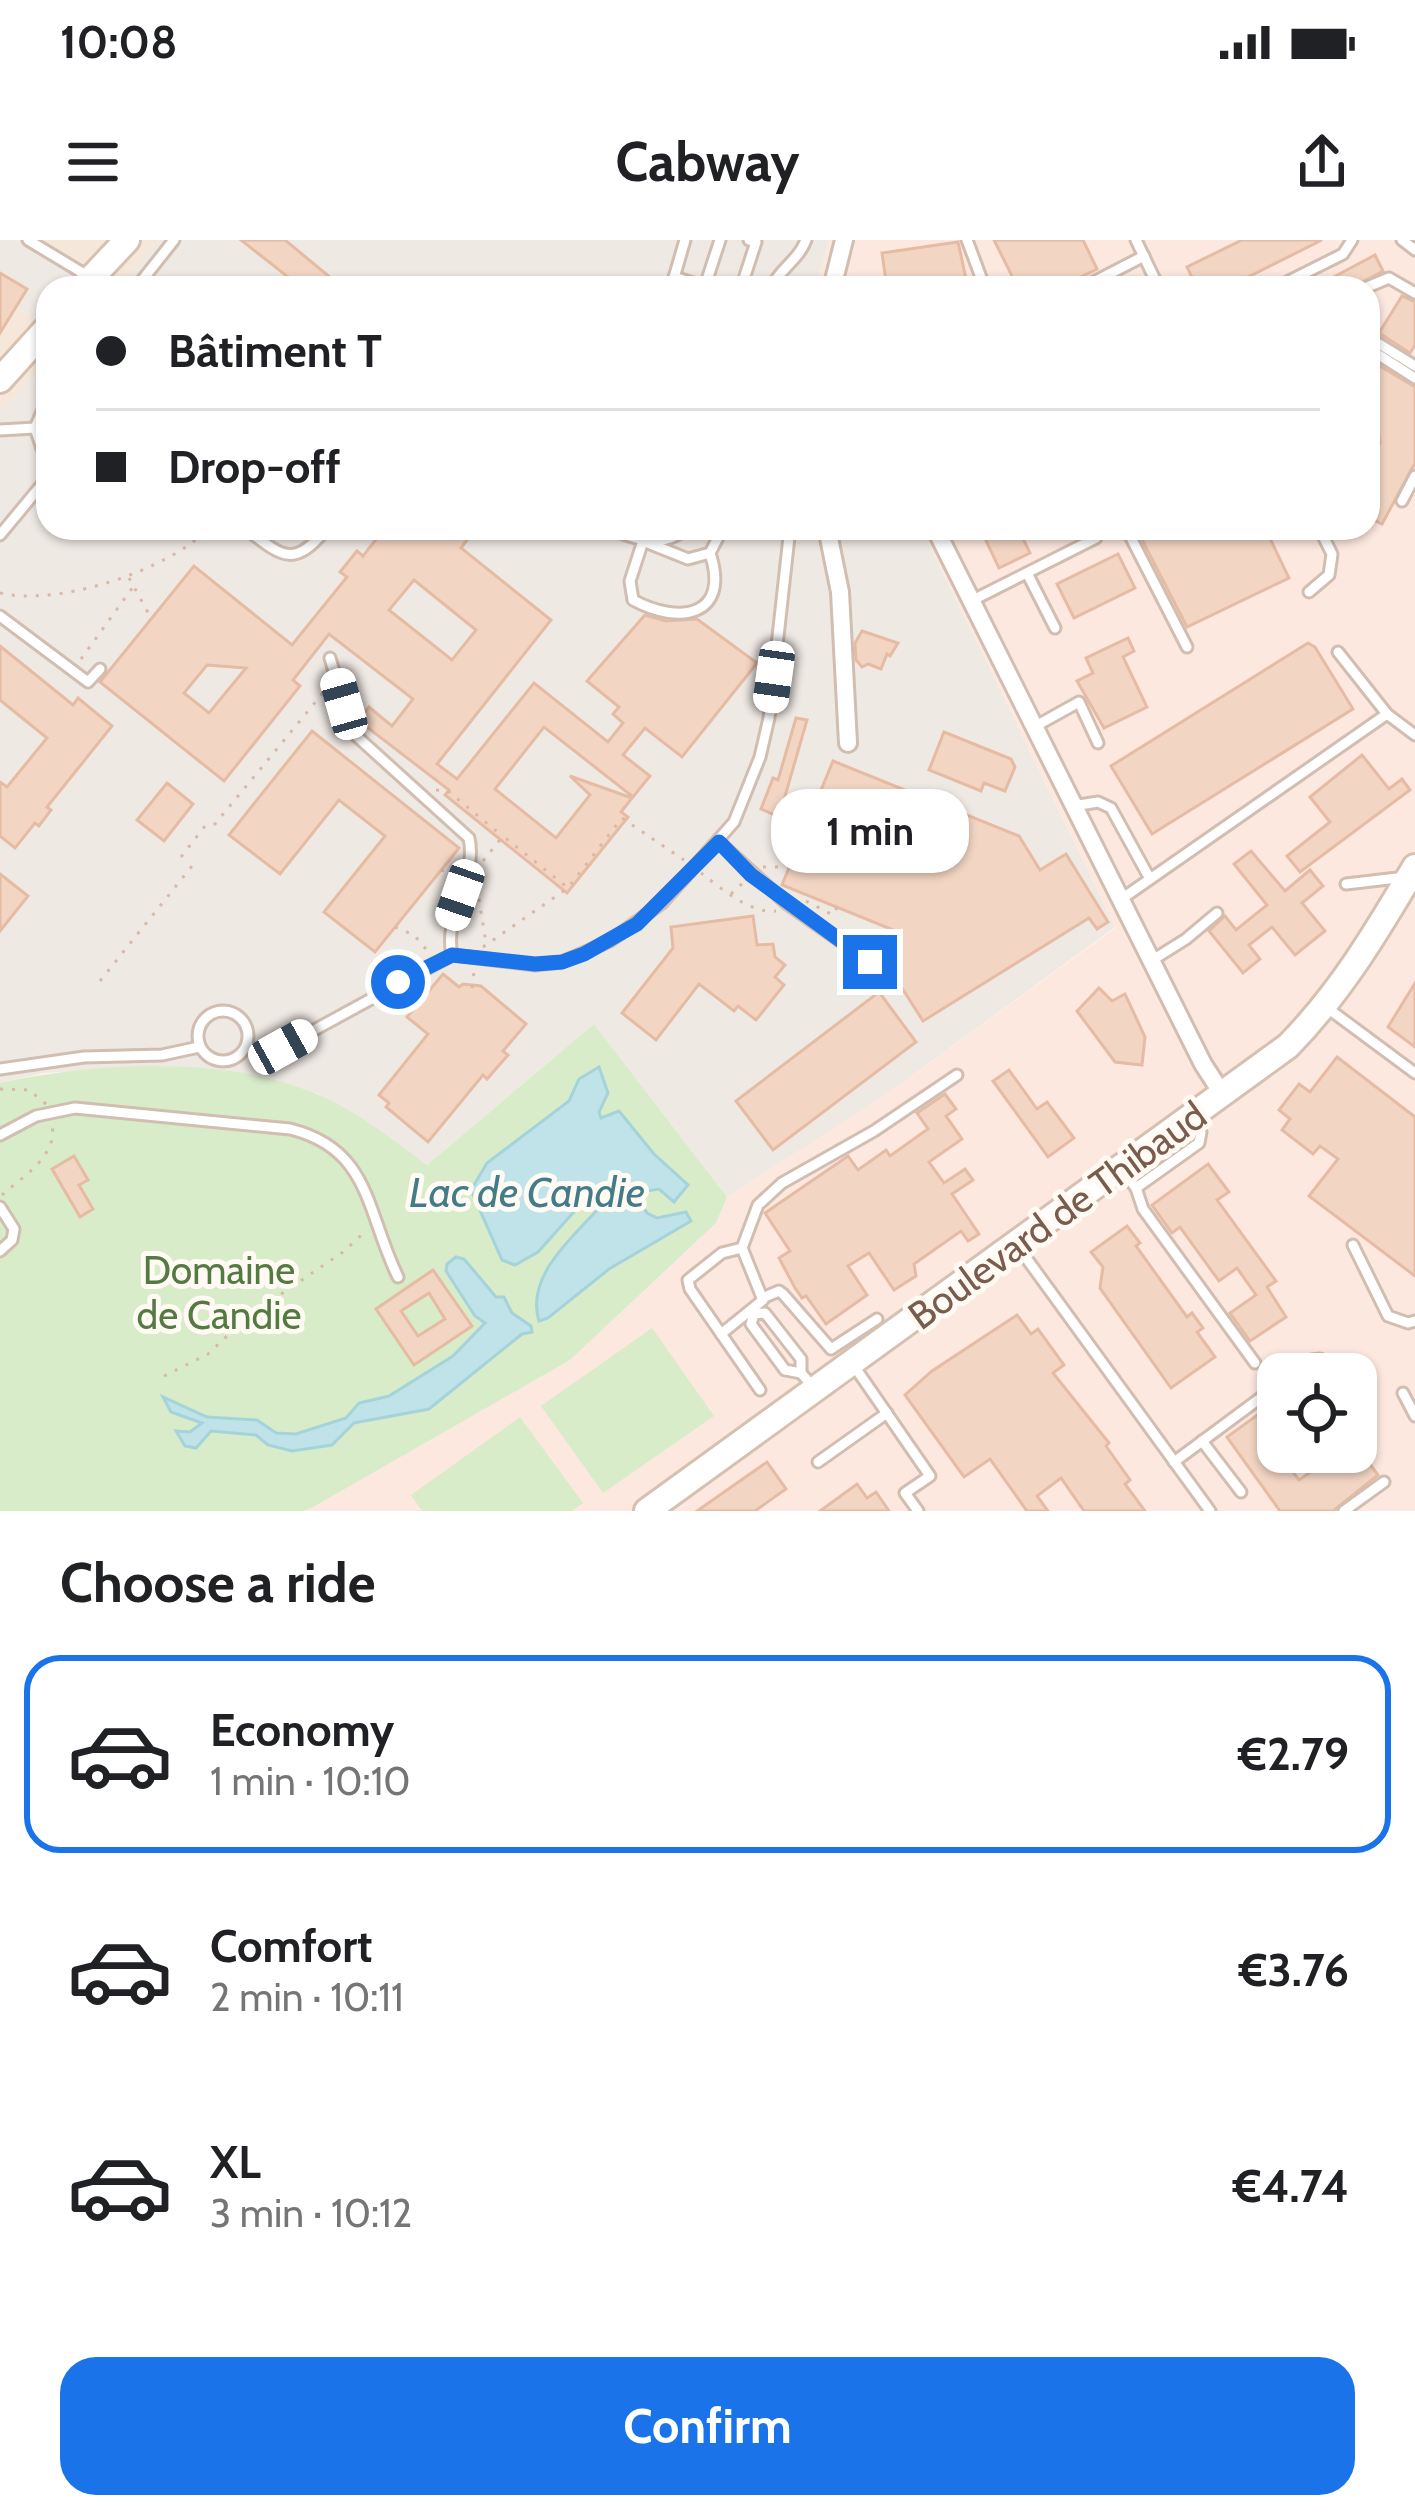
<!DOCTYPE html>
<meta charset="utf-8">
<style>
body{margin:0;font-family:Cabin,sans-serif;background:#f2f2f2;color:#202124;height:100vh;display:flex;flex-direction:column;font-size:45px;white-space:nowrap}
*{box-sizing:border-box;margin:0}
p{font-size:39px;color:#757577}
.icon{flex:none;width:66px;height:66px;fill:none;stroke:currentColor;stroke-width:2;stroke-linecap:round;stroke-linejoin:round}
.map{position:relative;height:1271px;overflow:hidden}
.panel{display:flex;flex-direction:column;background:#fff;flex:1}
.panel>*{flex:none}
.guide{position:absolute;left:36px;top:36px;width:1344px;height:264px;border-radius:36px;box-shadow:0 3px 9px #0004;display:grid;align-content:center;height:264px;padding:0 60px;background:#fff}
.fabs{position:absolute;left:1257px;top:1113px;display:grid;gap:24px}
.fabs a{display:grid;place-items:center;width:120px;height:120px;border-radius:24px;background:#fff;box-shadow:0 3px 9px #0004;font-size:60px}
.end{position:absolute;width:54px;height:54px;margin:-27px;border:15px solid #1a73e8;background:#fff;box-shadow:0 0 0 6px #fff}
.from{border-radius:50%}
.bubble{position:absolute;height:84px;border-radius:36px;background:#fff;box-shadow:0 3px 9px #0004;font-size:39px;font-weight:700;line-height:84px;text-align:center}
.car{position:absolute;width:36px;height:72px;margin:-36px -18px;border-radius:15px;box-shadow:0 0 9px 3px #0007;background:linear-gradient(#fff 24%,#345 0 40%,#fff 0 76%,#345 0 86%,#fff 0)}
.guide b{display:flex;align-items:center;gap:42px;height:114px;font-size:45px}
.guide b+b{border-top:3px solid #e0e0e0}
.guide i{width:30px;height:30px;background:#202124}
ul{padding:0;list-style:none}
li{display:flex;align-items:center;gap:36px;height:198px;margin:0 24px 18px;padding:0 36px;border:6px solid transparent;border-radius:36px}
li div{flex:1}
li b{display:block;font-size:45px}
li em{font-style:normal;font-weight:700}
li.selected{border-color:#1a73e8}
li>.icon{width:108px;height:108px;stroke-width:1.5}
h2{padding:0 60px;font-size:54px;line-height:144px}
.button{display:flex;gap:24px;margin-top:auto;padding:24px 60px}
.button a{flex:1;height:138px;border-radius:36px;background:#1a73e8;color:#fff;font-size:48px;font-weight:700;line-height:138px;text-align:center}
.status{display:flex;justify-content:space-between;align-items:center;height:84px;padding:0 60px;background:#fff;direction:ltr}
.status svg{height:33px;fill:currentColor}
header{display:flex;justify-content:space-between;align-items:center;height:156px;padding:0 60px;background:#fff;font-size:54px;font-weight:700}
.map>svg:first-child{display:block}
.residential{fill:#f5e8da}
.commercial{fill:#fde8e0;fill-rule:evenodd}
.industrial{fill:#efe9e4}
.green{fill:#d8ecc9}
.water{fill:#bfe3e8;stroke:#a5d3da;stroke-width:3}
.building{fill:#f3d5c3;stroke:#e6bba3;stroke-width:3;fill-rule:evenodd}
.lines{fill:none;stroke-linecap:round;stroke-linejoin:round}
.lane-casing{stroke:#d1beb0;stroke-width:15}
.street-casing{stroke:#d1beb0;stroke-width:22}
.secondary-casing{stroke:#d6c0b0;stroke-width:30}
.path{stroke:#d9b8a5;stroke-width:3;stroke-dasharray:3 9;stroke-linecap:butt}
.lane{stroke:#fff;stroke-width:9}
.street{stroke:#fff;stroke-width:16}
.secondary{stroke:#fff;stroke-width:24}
.route{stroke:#1a73e8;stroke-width:15}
.labels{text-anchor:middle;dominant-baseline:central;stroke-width:10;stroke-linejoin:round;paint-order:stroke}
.street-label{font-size:39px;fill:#7a5c4d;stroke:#fffaf3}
.park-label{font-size:39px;fill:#537a41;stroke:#fffaf3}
.water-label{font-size:42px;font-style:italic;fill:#437c86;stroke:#fffaf3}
</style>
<div class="status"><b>10:08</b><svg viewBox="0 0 49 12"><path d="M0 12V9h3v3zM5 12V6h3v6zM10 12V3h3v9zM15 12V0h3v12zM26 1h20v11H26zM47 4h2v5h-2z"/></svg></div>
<header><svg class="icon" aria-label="menu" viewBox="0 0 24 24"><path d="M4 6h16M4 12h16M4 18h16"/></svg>Cabway<svg class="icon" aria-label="share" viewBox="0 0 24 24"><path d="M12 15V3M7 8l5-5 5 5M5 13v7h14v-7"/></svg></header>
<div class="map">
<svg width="1415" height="1271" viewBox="0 0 1415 1271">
<rect width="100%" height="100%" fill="#fdf6ec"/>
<!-- residential -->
<g class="residential">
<path d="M42 0H159L120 47Z"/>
<path d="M0 59 48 85V120L0 174Z"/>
</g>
<!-- commercial -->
<path class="commercial" d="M829 0H1415V1271H303L570 1120 716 983 727 957 884 856 1115 688 921 288H1368V48H819V33ZM1278 1134H1356V1212H1278Z"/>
<!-- industrial -->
<g class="industrial">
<path d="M0 0H42L120 47 159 0H829L819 33V48H48V85L0 59Z"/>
<path d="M48 120V288H921L1115 687 884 856 727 957 594 784 427 925 366 882 318 854 241 835 166 826 43 833 0 843V174Z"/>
</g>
<!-- green -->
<g class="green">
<path d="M594 784 727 957 716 983 570 1120 313 1267 303 1271H0V843C95 822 228 815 319 855 358 872 393 900 427 925Z"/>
<path d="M652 1088 714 1176 603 1253 541 1166Z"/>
<path d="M520 1177 583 1263 572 1271H422L411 1255Z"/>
</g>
<!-- water -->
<g class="water">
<path d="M599 827 608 853 599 872 601 878 619 871 654 914 688 945 674 962 659 949 640 952 638 958 647 973 657 978 686 972 691 981 609 1029 548 1078 539 1081C525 1036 573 997 600 967L601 959 596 954 589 955 538 1012 515 1025 502 1020 471 950 487 923 569 861 579 839Z"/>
<path d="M456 1017 464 1019 496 1057H504L512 1073 531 1086 532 1092 522 1094 429 1169 354 1183 332 1205 292 1211 268 1205 256 1195 211 1191 196 1208 185 1206 176 1191 190 1192 202 1183 171 1172 163 1157 207 1177 257 1180 276 1193 296 1194 346 1178 359 1163 389 1156 453 1116 485 1083 475 1076 446 1031 447 1024Z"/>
</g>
<!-- building -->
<g class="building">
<path d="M241 0H285L343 48H302Z"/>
<path d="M994 0H1083L1097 29 1058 48H1018Z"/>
<path d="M1242 0H1322L1226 48H1212L1209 43 1197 48 1187 27Z"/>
<path d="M958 2 968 48H887L882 13Z"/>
<path d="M1375 15 1383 31 1351 48H1313Z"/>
<path d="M0 33 27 49 0 93Z"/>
<path d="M1402 56 1415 62V105L1410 113 1379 93Z"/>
<path d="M1368 119 1415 147V223L1382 284 1368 277V222L1380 203 1373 162 1368 159Z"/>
<path d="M385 288H476L461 308 551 380 437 524 457 539 534 443 608 502 623 483 613 474 619 467 587 441 645 375 666 381 697 379 757 423 682 517 645 488 623 515 650 536 633 557 544 487 495 549 556 598 590 555 570 536 632 558 621 572 628 577 567 653 445 555 449 550 359 481 369 467 392 486 413 459 329 394 293 440 300 446 224 541 100 442 194 326 292 405 347 337 340 332 357 311 363 316ZM414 340 476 390 452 420 389 370ZM207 425 246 428 209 473 184 453Z"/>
<path d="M980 288H1018L1030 313 999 328Z"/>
<path d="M1136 288H1265L1289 338 1187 387Z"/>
<path d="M1118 314 1135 348 1074 378 1057 344Z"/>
<path d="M862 391 898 403 890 416 887 414 881 429 868 424 862 427 856 420 855 403Z"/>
<path d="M1128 398 1134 411 1123 417 1147 467 1104 488 1077 441 1093 433 1086 418Z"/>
<path d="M1308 403 1315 407 1353 469 1152 594 1111 526Z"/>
<path d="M0 406 73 465 78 458 112 486 47 567 51 570 39 586 35 583 15 608 0 596V542L7 547 47 498 0 460Z"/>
<path d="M796 478 807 480 779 577 761 569 773 538 778 540Z"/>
<path d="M312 491 459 608 375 712 324 672 385 596 339 560 280 634 229 595Z"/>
<path d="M944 492 1011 519 1015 527 1005 551 984 543 981 551 929 530Z"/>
<path d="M1362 515 1389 549 1402 539 1410 550 1300 632 1287 616 1330 582 1310 557Z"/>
<path d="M833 521 1019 596 1040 630 1066 614 1108 682 1097 689 1089 678 923 781 872 701 891 689 782 645 800 601 845 619 864 573 819 555Z"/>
<path d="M167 543 193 564 164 601 137 580Z"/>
<path d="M1251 611 1285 651 1310 630 1323 646 1302 663 1325 691 1295 715 1272 687 1249 705 1260 719 1243 733 1209 691 1225 676 1236 690 1267 665 1234 624Z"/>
<path d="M0 634 28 656 0 691Z"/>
<path d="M753 676 757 705 773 704 775 717 785 725 775 737 784 745 756 780 738 766 734 771 699 744 656 800 622 773 673 708 671 687Z"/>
<path d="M443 734 459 747 463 744 481 746 526 784 503 811 508 815 487 839 483 835 428 902 386 867 389 863 379 855 428 794 407 777Z"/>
<path d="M1415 743V807L1388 787Z"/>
<path d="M1099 748 1112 761 1125 754 1145 797 1142 825 1115 822 1077 771Z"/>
<path d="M879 752 916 802 773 910 736 861Z"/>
<path d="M1337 817 1415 877V1036L1309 956 1338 919 1320 906 1313 914 1282 890 1290 879 1279 870 1299 844 1310 852Z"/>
<path d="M1009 830 1037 869 1047 862 1074 898 1048 917 993 841Z"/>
<path d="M945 854 956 869 946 876 962 899 929 922 944 943 965 929 973 940 952 954 979 994 968 1001 961 991 914 1024 916 1036 894 1050 869 1013 848 1026 867 1055 826 1084 806 1056 802 1058 795 1048 779 1018 790 1011 765 973 848 916 858 930 886 910 890 916 928 889 917 873Z"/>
<path d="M74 916 88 940 79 945 93 969 80 977 52 929Z"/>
<path d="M1208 924 1229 952 1217 960 1276 1041 1267 1047 1286 1077 1250 1101 1230 1073 1256 1055 1237 1028 1219 1041 1180 987 1172 993 1152 965Z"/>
<path d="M1127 986 1140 1003 1136 1006 1187 1077 1192 1073 1203 1088 1197 1092 1215 1117 1171 1148 1100 1048 1103 1027 1091 1012Z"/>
<path d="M433 1030 472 1086 414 1125 376 1069ZM429 1053 445 1079 418 1096 401 1071Z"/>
<path d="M1017 1075 1031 1094 1038 1089 1064 1125 1053 1133 1109 1203 1106 1206 1130 1240 1125 1244 1145 1271H1084L1061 1238 1037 1256 1048 1271H1027L990 1219 964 1237 905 1155 932 1131Z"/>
<path d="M1278 1160V1212L1299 1240 1326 1221 1320 1212H1361L1378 1235 1333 1271H1280L1227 1197Z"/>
<path d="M767 1222 786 1249 755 1271H697Z"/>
<path d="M857 1244 867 1258 876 1252 889 1271H820Z"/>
</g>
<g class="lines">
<defs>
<g id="lane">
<path d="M28 0 91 38"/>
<path d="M967 0 985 48"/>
<path d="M1136 0 1159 48"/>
<path d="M1402 0 1415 10"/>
<path d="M674 37 709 48"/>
<path d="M705 46 720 0"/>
<path d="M136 48 174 0"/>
<path d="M671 48 685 0"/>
<path d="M741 48 756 2 749 0"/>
<path d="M771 48C780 28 798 21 806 0"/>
<path d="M1082 48 1144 16"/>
<path d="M1275 48 1343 14 1352 0"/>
<path d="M1365 48 1389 38 1415 53"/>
<path d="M1368 97 1415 126"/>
<path d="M1368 108 1415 138"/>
<path d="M35 188 48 158"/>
<path d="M0 190 35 188 48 226"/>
<path d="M1402 261 1415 236"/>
<path d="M245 288C282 317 294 329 327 288"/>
<path d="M607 288C636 299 661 310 687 288"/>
<path d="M1049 288 1057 292"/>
<path d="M1126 288 1187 407"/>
<path d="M0 295 48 237"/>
<path d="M710 313C731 377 679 385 633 360L630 341 643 301 688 319 710 313 723 288"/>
<path d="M1027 333 1055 388"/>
<path d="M1309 352 1329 335 1332 314 1319 288"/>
<path d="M971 361 1096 298"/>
<path d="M0 376 88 442 100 429"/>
<path d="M1338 412 1387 474 1415 495"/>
<path d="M330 418 352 492 469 598C478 639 443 674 452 715"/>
<path d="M1034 487 1079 462 1098 503"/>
<path d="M1073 566 1098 562 1111 568 1150 639"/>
<path d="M719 602 786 663 870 722 879 735"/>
<path d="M1346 644 1406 637"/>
<path d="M1120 660 1387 474"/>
<path d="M1151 721 1186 699 1217 673"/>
<path d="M1326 767 1415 833"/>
<circle cx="223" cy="796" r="25"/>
<path d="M247 806 258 811 283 807 452 715 535 725 562 722 610 701 662 663 734 582 760 517 769 478 790 288"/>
<path d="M0 829 84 817 162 815 199 807"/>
<path d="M0 895 36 876 75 868 290 889C371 909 366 972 398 1037"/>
<path d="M1121 929 1136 948 1143 969 1255 1123"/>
<path d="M1136 948 1199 903 1201 892 1194 880"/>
<path d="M0 967 14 989 12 1000 0 1011"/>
<path d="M1016 1004 1210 1271"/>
<path d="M1353 1005 1388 1076 1408 1083 1415 1081"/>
<path d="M742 1008 722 1013 688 1040 690 1049 760 1150"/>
<path d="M762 1058 779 1051 783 1054 831 1109 877 1079"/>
<path d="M751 1070 754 1074 765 1073 801 1119V1133L815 1149"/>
<path d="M754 1074 751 1084 785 1130 801 1133"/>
<path d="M721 1094 763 1060 742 1008 758 965 782 943 874 891 957 835"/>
<path d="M852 1123 930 1236 905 1253 918 1271"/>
<path d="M1292 1134 1312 1120 1320 1119 1331 1134"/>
<path d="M1403 1153 1415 1176"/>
<path d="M1202 1201 1241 1252"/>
<path d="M818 1222 887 1173"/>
<path d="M1174 1222 1278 1145"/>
<path d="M1344 1271 1384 1242"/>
</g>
<g id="street">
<path d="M832 48 844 0"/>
<path d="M827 288 840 352 848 503"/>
<path d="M935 288 1203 824 1223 855"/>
</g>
<g id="secondary">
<path d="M82 48 127 0"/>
<path d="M0 140 48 87"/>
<path d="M647 1271 1288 806C1341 752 1377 691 1415 627"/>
</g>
</defs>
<!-- lane casing -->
<use href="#lane" class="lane-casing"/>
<!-- street casing -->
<use href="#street" class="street-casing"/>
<!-- secondary casing -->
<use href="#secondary" class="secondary-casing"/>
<!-- path -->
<g class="path">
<path d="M799 48 816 40"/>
<path d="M129 338 151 378"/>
<path d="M0 353C58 367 169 330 209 288"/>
<path d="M81 419 133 347"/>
<path d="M436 550 448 551 501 595"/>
<path d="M181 617 205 586 215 584 327 448"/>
<path d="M483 621 503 596 568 648"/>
<path d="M763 627H790"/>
<path d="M441 630 457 634"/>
<path d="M701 633C721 648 750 674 776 671"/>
<path d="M477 647 486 703"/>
<path d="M731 654 746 640"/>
<path d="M806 661 833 675 837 667"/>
<path d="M395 687 414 695 431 715"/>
<path d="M483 707 568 648 622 578 684 620"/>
<path d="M100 741 192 626"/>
<path d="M472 748 474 732"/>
<path d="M0 849 29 850 46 864"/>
<path d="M2 955C22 937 58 916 52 885"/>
<path d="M164 1136 208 1114 246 1078 343 1012 366 991"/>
</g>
<!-- lane -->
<use href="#lane" class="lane"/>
<!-- street -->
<use href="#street" class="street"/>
<!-- secondary -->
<use href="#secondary" class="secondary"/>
</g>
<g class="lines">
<!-- route -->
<path class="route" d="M398 742 452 715 535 724 562 722 584 714 637 684 719 602 751 635 870 722"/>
</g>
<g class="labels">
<!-- street labels -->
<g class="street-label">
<text transform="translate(1057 975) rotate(-36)">Boulevard de Thibaud</text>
</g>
<!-- park labels -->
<g class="park-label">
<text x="219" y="1030">Domaine<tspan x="219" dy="45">de Candie</tspan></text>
</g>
<!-- water labels -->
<g class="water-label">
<text x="527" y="952">Lac de Candie</text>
</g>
</g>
</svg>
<div class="fabs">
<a><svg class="icon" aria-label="locate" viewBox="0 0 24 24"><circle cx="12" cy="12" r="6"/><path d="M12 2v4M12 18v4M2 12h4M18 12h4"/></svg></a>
</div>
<i class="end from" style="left:398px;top:742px"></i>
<i class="end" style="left:870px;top:722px"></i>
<div class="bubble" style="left:771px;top:549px;width:198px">1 min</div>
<i class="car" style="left:774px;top:437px;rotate:188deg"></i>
<i class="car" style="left:344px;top:464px;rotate:344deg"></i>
<i class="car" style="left:460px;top:655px;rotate:199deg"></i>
<i class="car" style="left:283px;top:807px;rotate:61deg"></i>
<div class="guide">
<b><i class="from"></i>Bâtiment T</b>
<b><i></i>Drop-off</b>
</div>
</div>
<section class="panel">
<h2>Choose a ride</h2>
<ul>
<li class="selected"><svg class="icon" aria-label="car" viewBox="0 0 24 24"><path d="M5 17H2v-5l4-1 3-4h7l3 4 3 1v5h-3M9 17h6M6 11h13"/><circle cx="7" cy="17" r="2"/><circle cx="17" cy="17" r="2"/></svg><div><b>Economy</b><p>1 min · 10:10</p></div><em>€2.79</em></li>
<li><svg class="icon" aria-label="car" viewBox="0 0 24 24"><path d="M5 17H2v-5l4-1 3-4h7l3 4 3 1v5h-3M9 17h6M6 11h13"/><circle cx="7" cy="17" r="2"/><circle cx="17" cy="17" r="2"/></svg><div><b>Comfort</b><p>2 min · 10:11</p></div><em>€3.76</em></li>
<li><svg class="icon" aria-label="car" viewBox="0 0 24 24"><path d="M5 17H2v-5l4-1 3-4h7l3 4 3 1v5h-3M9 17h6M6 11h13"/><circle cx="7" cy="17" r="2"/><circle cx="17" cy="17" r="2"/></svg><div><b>XL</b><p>3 min · 10:12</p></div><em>€4.74</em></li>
</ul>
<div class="button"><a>Confirm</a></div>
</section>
